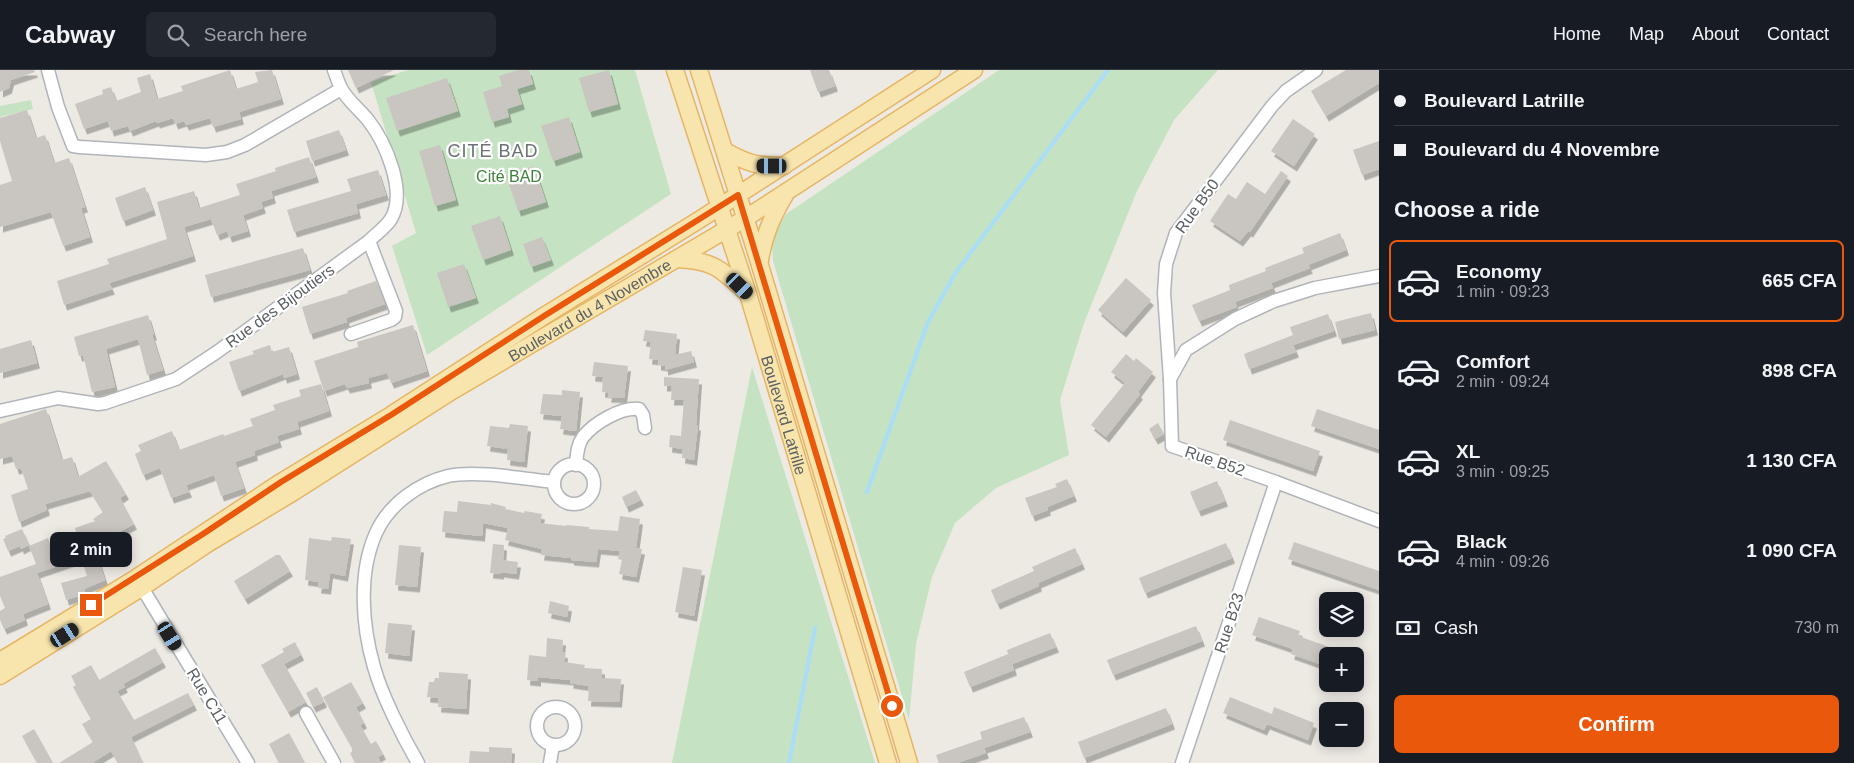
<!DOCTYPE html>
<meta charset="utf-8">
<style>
body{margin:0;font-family:Arial,sans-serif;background:#242831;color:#f1f3f6;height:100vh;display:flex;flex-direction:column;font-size:19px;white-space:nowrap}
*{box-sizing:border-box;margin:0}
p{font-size:16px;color:#9ea1a6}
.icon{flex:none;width:28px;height:28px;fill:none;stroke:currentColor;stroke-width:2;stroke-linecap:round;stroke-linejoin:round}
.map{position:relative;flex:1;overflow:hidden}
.side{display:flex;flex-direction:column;background:#171b24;width:475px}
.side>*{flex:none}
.guide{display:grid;align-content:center;height:110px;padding:0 15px;background:#171b24}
.buttons{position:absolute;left:1319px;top:522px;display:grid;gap:10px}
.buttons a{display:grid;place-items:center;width:45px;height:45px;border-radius:8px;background:#171b24;box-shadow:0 2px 12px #0003;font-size:25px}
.end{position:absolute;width:22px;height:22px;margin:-11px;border:6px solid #ea580c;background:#fff;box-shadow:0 0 0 2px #fff}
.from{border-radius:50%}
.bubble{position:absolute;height:35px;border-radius:8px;background:#171b24;box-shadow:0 2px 12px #0003;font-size:16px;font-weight:700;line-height:35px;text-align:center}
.car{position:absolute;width:15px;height:30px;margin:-15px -8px;border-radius:6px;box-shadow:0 0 4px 1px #0007;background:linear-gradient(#222 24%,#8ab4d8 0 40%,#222 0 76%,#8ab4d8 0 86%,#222 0)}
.guide b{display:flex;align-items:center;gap:18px;height:48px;font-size:19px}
.guide b+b{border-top:1px solid #363941}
.guide i{width:12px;height:12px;background:#f1f3f6}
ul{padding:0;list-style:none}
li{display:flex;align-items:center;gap:15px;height:82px;margin:0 10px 8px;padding:0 5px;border:2px solid transparent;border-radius:8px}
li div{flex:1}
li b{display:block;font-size:19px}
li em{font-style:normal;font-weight:700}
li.current{border-color:#ea580c}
li>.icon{width:45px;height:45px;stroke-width:1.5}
h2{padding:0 15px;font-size:22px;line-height:60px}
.pay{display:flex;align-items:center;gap:12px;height:55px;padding:0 15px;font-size:19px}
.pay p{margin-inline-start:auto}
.cta{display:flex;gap:10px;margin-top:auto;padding:10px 15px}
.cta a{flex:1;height:58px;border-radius:8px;background:#ea580c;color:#fff;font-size:20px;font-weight:700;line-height:58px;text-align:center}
header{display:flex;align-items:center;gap:30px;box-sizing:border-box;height:70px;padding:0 25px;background:#171b24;border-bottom:1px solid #363941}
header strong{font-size:24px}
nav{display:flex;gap:28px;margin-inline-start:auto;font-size:18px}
.search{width:350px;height:45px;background:#242831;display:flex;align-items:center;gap:12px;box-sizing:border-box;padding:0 18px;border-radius:8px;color:#9ea1a6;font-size:19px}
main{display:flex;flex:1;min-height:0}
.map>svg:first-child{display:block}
.green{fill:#c5e3c2}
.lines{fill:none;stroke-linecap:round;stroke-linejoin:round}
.stream{stroke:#a9ddf8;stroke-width:4}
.building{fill:#c9c5c0;filter:url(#shadow)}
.minor-casing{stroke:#b1b4b8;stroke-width:15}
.major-casing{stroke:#e6b564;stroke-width:19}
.minor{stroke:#fff;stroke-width:12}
.major{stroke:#f8e5ad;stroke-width:16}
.route{stroke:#ea580c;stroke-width:6}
.labels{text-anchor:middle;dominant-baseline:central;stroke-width:4.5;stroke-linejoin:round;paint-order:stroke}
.park-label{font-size:16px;fill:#3f823c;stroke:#fff}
.street-label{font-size:16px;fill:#5c6063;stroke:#fff}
.neighbourhood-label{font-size:18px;letter-spacing:1px;fill:#6d7275;stroke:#fff}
</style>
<header>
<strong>Cabway</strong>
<div class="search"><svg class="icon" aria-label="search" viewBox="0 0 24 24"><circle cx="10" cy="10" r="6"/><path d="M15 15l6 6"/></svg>Search here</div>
<nav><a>Home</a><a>Map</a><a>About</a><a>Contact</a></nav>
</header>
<main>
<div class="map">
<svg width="1379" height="693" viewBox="0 0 1379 693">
<defs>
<filter id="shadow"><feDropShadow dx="3" dy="5.5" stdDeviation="0" flood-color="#0004"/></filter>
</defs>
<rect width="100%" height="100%" fill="#edeae4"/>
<!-- green -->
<g class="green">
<path d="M408 0H635L671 124 427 285 392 176 416 163 371 12Z"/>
<path d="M999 0H1218L1174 50 1137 121 1084 253 1060 330 1069 385 996 418 955 453 932 507 916 574 909 650 773 191C771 167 772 163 786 144Z"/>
<path d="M31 30 33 39 0 47V36Z"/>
<path d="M752 297 875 693H672Z"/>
</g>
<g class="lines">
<!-- stream -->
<g class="stream">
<path d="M867 422 928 252 956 202 1108 0"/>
<path d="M789 693 815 558"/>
</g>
</g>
<!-- building -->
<g class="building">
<path d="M0 0H34L35 2 11 10 9 18 0 22Z"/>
<path d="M230 0 236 19 258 12 255 2 272 0 281 29 239 42 241 49 213 57 210 48 186 55 184 51 175 54 173 48 157 53 156 51 130 61 128 56 111 61 108 51 84 59 75 34 103 24 102 20 111 17 116 31 141 22 137 8 150 4 157 29 183 21 181 16Z"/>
<path d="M348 0H394L356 18Z"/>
<path d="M518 0H529L533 14 517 19 522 34 507 39 509 47 492 52 483 22 502 16 499 6Z"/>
<path d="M609 0 618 34 589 42 579 8Z"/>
<path d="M810 0H829L835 16 818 22Z"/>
<path d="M1346 0H1379V13L1326 46 1311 21Z"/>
<path d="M447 8 458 41 397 61 386 28Z"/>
<path d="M27 40 36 68 45 65 54 93 69 88 85 137 81 138 90 167 63 176 51 142 0 157V115L12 111 0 71V48Z"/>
<path d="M569 47 580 82 553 91 541 56Z"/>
<path d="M1293 49 1315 64 1294 96 1271 81Z"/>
<path d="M339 60 346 80 312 91 306 71Z"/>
<path d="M1379 71V99L1362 105 1353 80Z"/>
<path d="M440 75 456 130 435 136 419 81Z"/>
<path d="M309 87 316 107 271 121 273 128 261 132 263 138 243 145 248 161 229 167 227 161 217 165 211 149 184 157 193 186 109 213 112 219 64 235 57 211 109 194 107 189 167 169 157 132 194 121 199 138 240 125 236 114 276 101 275 98Z"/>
<path d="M534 96 546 132 518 141 506 105Z"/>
<path d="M378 100 386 125 356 134 358 143 294 162 287 140 351 121 347 109Z"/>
<path d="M1281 101 1288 106 1250 162 1248 161 1240 171 1210 151 1228 124 1236 129 1247 112 1265 124Z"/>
<path d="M145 117 153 140 123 151 115 128Z"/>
<path d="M500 146 511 180 483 190 471 156Z"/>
<path d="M1340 163 1346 180 1308 195 1310 198 1271 213 1273 218 1235 232 1237 237 1199 251 1192 235 1230 220 1229 215 1266 201 1265 198 1304 183 1302 178Z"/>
<path d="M542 167 551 190 531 197 523 174Z"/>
<path d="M303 178 310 200 211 227 205 205Z"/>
<path d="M464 194 476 228 448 237 437 203Z"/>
<path d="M1126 208 1151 230 1123 262 1098 240Z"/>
<path d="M376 211 385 234 346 248 347 252 310 264 302 237 348 223 347 221Z"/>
<path d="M1371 243 1375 260 1339 269 1335 252Z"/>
<path d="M1328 244 1334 261 1293 275 1296 282 1249 299 1244 284 1293 265 1290 257Z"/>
<path d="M148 245 154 265H152L163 300 147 305 138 269 106 279 115 317 92 322 83 285 79 286 74 267Z"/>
<path d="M413 255 427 301 391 313 387 303 368 308 369 313 347 318 345 314 324 321 314 291 358 277 357 272Z"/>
<path d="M645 260 677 264 675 285 691 281 694 292 665 300V296L658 295V290L649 289 651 272 643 271Z"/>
<path d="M31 270 37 293 0 303V279Z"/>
<path d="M270 275 272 282 289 277 297 304 284 308 283 304 239 321 229 292 254 284 252 281Z"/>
<path d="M1126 284 1134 291 1136 288 1153 302 1138 322 1140 324 1106 367 1091 355 1125 313 1111 302Z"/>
<path d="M594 292 628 296 624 328 608 327 609 323 602 322 603 307 592 306Z"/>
<path d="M664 307 699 309 696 355H698L694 390 682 388 683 379 669 377 670 365 681 366 684 330H671L672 316H664Z"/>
<path d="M321 314 329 341 297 352 299 359 277 366 279 372 254 381 255 385 235 392 244 418 221 426 214 405 186 415 189 422 171 428 160 398 143 405 135 384 141 381 138 375 172 361 179 380 223 364 224 366 253 356 250 349 275 340 273 335 301 326 299 320Z"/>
<path d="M562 320 580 322 576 361 560 359 562 346 540 344 543 324 562 325Z"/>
<path d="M46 339 62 390 72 387 78 407 106 391 126 424 120 428 134 454 94 476 105 510 84 519 85 524 66 530 61 513 87 506 81 488 37 503 48 534 23 544 25 550 4 559 0 550V541L5 538 0 526V507L36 494 29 476 48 468 52 478 79 471 75 458 95 451 93 449 103 442 90 421 45 434 47 440 19 452 11 425 28 419 21 398 16 399 12 386 0 389V354Z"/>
<path d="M1317 339 1379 360V379L1311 356Z"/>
<path d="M1230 350 1320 381 1313 401 1223 370Z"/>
<path d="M1158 353 1164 364 1155 369 1149 359Z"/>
<path d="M510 354 528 356 524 392 507 390 508 379 487 376 490 356 509 358Z"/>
<path d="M1067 409 1074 426 1047 437 1048 440 1032 446 1025 428 1057 417 1055 414Z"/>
<path d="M1217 411 1225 431 1198 441 1190 422Z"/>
<path d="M636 420 641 430 626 437 622 427Z"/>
<path d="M458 431 491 435V433L506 437 505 439 524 443 525 441 542 444 540 453 566 456V455L589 457V459L618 461 620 446 640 449 636 478 642 479 636 507 619 504 622 490 618 489 620 481 598 479 596 492 571 490V488L541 485 542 479 505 470 508 458 483 453 482 466 442 462 444 441 457 442Z"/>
<path d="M22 459 29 475 21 479 20 476 8 481 3 469 6 468 5 466Z"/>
<path d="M332 467 351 469 345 506 330 503 328 519 318 518 319 512 305 510 309 468 331 471Z"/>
<path d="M1294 472 1379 501V520L1288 489Z"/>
<path d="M1226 473 1232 488 1145 523 1139 508Z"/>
<path d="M493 474 504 475 503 490 518 492 516 504 501 502V504L490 503Z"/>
<path d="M399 475 421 477 417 517 395 515Z"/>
<path d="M1075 478 1082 494 1038 513 1039 516 997 534 991 520 1034 501 1032 497Z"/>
<path d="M276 485H280L290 501 245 529 234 511Z"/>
<path d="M683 497 702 500 694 546 675 542Z"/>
<path d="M550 531 569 536 567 547 548 543Z"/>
<path d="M1259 547 1300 561 1298 566 1352 585V586H1328V597L1291 584 1293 579 1252 565Z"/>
<path d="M388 553 412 555 409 586 385 583Z"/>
<path d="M1196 556 1202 571 1113 605 1107 590Z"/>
<path d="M1050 563 1056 577 1012 594 1014 600 970 617 964 602 1008 584 1007 580Z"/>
<path d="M547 568 563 570 562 582 565 583 564 592 585 595 584 598 602 599V608L621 609 619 632 588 631 589 616 570 613 571 610 538 607V611L527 610 529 585 546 587Z"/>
<path d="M295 572 301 585 284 594 306 632 288 642 261 595 284 582 282 579Z"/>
<path d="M155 578 163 592 123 614 125 617 117 621 134 650 188 623 194 635 131 667 143 693H118L111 681 92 693H59L93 672 82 654 91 649 73 617 76 615 71 606 91 595 99 610Z"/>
<path d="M439 602 468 604 466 639 438 637 439 628 427 627 429 612H434L435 608H439Z"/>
<path d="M351 612 363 633 356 637 364 653 360 655 371 674 376 671 383 684 378 687 381 693H355L350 683 352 682V678L323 627Z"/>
<path d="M317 617 324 632 313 637 306 623Z"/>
<path d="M1230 627 1272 644 1274 637 1314 653 1308 670 1267 654 1264 660 1223 643Z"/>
<path d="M1166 638 1172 654 1084 688 1078 672Z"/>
<path d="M1024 647 1030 662 984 678 986 683 957 693H939L936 685 982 669 980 662Z"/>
<path d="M34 659 53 693H37L22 666Z"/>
<path d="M289 663 305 693H279L269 674Z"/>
<path d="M489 677 512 678 511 693H469L470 681 489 682Z"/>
</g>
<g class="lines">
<defs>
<g id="minor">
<path d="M48 0 58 37 73 76 80 77 206 85 227 82 245 75 341 19"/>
<path d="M1316 0 1286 21 1272 36 1176 163 1166 194 1164 223 1170 309 1172 376 1276 412 1379 451"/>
<path d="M351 264 391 250 395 247 396 241 369 171"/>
<path d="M1170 309 1186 280 1235 249 1274 231 1315 218 1379 206"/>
<path d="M0 341 58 328 98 334 105 333 176 309 217 282 369 171C376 164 386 157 391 149 407 122 386 73 368 50 359 39 347 30 341 18 338 12 336 6 334 0"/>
<circle cx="574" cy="414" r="20"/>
<path d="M576 395C577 385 577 375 583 367 594 353 621 337 639 339L643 345 645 358"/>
<path d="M138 511 248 693"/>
<circle cx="556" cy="656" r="19"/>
<path d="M306 643 334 693"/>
<path d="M418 693C403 667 382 626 374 597 362 556 358 503 376 463 389 434 419 413 448 406 476 400 525 409 554 412"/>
<path d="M550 693 553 675"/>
<path d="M1182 693 1276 412"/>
</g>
<g id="major">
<path id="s1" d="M675 0 748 224 888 693"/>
<path d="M699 0 759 192 909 693"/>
<path d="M725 81C749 94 757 96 784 96"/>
<path d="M676 189C712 190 720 198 746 222"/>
<path d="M760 190C764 165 772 147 785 125"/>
<path d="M0 591 136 508 281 412 391 345 544 246 699 150 932 0"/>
<path id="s2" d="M0 606 141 518 207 474 292 423 452 321 746 148 974 0"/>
</g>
</defs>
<!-- minor casing -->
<use href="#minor" class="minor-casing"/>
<!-- major casing -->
<use href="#major" class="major-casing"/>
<!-- minor -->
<use href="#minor" class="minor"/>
<!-- major -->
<use href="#major" class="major"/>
</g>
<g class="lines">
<!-- route -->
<path class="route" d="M91 535 203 464 281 412 391 345 544 246 738 125 892 636"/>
</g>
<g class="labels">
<!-- park labels -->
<g class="park-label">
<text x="509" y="106">Cité BAD</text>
</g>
<!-- street labels -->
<g class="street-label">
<text transform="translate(1197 136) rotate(-54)">Rue B50</text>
<text transform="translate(280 236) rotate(-36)">Rue des Bijoutiers</text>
<text stroke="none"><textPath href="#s2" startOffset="694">Boulevard du 4 Novembre</textPath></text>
<text stroke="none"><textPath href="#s1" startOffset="362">Boulevard Latrille</textPath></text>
<text transform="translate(1215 391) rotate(19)">Rue B52</text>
<text transform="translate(1229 553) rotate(-72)">Rue B23</text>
<text transform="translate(207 626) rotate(59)">Rue C11</text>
</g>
<!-- neighbourhood labels -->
<g class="neighbourhood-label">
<text x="493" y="81">CITÉ BAD</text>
</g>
</g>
</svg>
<div class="buttons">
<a><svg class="icon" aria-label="layers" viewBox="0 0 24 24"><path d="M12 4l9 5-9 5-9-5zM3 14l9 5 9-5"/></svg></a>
<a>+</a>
<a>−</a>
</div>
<i class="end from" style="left:892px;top:636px"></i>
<i class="end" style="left:91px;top:535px"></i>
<div class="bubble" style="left:50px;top:462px;width:82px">2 min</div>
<i class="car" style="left:772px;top:96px;rotate:270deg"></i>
<i class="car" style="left:740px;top:216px;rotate:134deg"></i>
<i class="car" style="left:65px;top:565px;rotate:58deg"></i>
<i class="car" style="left:170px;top:566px;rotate:148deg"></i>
</div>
<section class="side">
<div class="guide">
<b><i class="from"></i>Boulevard Latrille</b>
<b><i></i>Boulevard du 4 Novembre</b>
</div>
<h2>Choose a ride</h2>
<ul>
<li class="current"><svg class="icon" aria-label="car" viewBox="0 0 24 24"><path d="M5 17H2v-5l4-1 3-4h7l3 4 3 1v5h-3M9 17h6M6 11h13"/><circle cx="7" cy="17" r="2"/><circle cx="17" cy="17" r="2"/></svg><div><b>Economy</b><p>1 min · 09:23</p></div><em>665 CFA</em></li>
<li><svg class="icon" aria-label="car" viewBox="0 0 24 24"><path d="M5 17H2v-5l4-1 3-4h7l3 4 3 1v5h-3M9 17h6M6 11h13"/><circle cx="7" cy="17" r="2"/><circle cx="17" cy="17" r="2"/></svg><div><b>Comfort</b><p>2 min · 09:24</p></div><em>898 CFA</em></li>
<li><svg class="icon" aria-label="car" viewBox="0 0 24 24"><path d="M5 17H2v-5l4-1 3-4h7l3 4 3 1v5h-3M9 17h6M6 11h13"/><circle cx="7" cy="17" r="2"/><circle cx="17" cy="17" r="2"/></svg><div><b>XL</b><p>3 min · 09:25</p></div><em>1 130 CFA</em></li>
<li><svg class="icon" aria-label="car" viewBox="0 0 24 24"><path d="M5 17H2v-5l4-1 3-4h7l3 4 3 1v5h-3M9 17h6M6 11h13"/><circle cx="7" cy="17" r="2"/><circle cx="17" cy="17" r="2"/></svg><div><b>Black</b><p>4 min · 09:26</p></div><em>1 090 CFA</em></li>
</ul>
<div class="pay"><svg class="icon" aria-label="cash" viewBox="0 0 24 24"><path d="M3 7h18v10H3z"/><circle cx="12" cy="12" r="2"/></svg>Cash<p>730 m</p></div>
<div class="cta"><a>Confirm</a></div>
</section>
</main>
